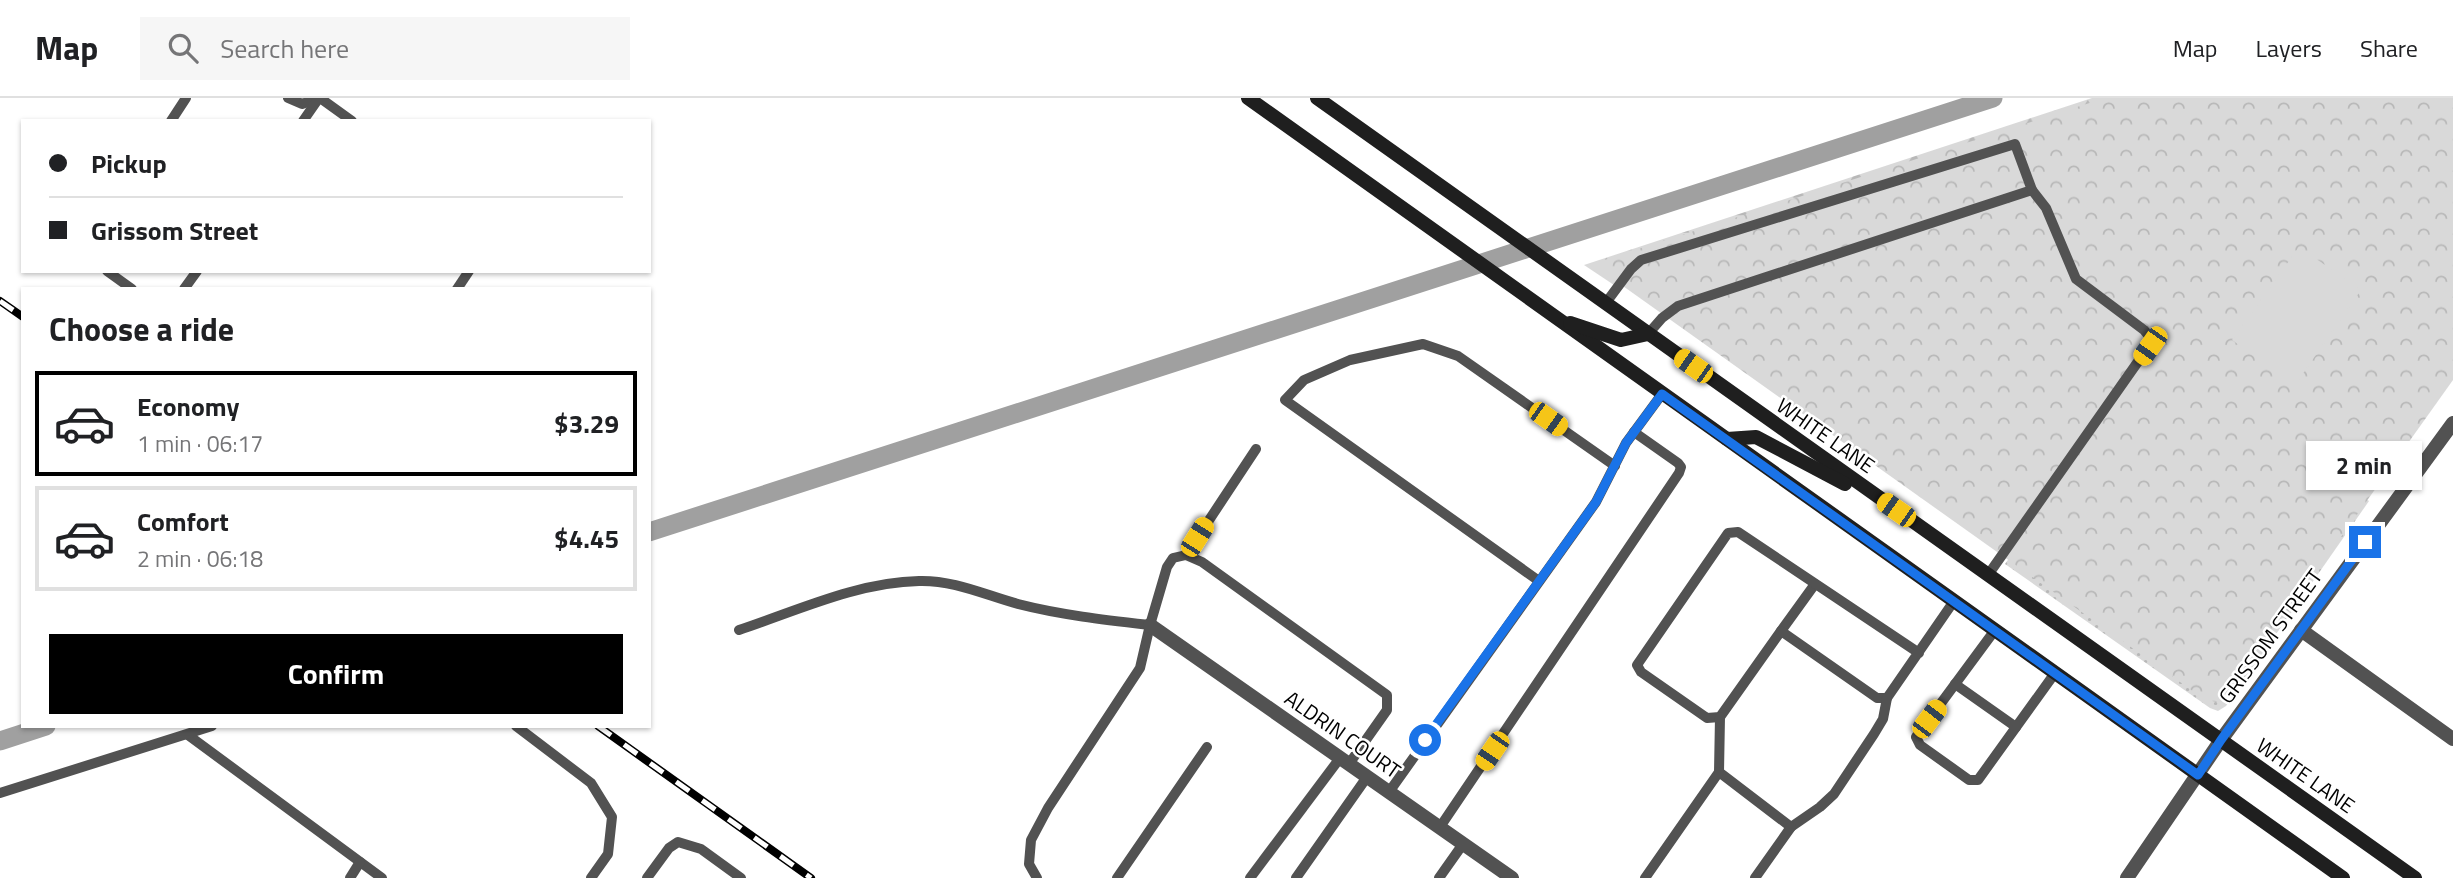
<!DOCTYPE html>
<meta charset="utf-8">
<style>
body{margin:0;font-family:"Titillium Web",sans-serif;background:#f6f6f6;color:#202124;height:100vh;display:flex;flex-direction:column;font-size:26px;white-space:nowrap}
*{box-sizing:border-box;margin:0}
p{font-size:23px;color:#757577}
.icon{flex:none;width:38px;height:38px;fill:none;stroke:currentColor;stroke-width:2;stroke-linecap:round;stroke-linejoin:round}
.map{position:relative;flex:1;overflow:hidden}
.side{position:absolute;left:21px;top:189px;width:630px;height:441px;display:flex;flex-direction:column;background:#fff;border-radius:0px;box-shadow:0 2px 5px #0004}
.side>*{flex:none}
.hud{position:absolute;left:21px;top:21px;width:630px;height:154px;border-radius:0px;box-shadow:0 2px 5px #0004;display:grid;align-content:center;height:154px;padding:0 28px;background:#fff}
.end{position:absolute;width:32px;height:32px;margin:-16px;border:9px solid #1a73e8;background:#fff;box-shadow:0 0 0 4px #fff}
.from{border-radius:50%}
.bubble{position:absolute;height:49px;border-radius:0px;background:#fff;box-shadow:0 2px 5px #0004;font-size:23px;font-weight:700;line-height:49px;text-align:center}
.car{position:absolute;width:21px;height:42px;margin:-21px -10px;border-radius:9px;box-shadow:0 0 5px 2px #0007;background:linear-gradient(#f5c518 24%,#345 0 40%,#f5c518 0 76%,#345 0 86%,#f5c518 0)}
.hud b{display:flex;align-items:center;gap:24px;height:66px;font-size:26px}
.hud b+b{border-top:2px solid #e0e0e0}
.hud i{width:18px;height:18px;background:#202124}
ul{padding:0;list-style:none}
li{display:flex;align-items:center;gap:21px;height:105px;margin:0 14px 10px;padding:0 14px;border:4px solid #e0e0e0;border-radius:0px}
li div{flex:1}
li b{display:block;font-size:26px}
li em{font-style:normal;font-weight:700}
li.selected{border-color:#000}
li>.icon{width:63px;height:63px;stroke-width:1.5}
h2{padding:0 28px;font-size:32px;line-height:84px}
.primary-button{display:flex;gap:14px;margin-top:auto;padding:14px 28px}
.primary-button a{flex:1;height:80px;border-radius:0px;background:#000;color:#fff;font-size:28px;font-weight:700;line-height:80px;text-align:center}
header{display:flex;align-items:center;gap:42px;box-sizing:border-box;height:98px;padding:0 35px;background:#fff;border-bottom:2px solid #e0e0e0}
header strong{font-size:33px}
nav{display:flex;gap:38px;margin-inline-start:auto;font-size:24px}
.search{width:490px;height:63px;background:#f6f6f6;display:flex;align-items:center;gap:18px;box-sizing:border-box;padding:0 24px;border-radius:0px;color:#757577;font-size:26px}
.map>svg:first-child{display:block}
.grass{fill:url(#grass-dots)}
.forest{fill:url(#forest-firs)}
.park{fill:url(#park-crowns)}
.pitch{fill:#d9d9d9}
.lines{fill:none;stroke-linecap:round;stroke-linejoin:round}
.canal{stroke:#a0a0a0;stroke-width:19}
.service{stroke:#525252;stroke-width:10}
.minor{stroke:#525252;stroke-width:14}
.secondary{stroke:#1f1f1f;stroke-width:14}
.rail-casing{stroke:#000;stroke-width:8}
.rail{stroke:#fff;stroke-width:5;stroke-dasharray:16;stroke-linecap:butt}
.route{stroke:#1a73e8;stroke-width:9}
.labels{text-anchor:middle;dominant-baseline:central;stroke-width:5;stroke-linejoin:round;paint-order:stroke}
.street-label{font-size:21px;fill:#000;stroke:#fff}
</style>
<header>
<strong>Map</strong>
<div class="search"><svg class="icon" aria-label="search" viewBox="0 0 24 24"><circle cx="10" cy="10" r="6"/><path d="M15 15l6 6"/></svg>Search here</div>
<nav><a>Map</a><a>Layers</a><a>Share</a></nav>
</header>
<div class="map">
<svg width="2453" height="780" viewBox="0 0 2453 780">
<defs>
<pattern id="grass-dots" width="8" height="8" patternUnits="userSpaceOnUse" patternTransform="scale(1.75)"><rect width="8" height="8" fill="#d9d9d9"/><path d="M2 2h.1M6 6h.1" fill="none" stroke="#b8b8b8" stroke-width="1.8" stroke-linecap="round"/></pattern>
<pattern id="forest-firs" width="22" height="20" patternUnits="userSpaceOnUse" patternTransform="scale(1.75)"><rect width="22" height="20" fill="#d9d9d9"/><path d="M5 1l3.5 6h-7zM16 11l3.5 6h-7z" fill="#b8b8b8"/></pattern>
<pattern id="park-crowns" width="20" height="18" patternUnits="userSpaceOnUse" patternTransform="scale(1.75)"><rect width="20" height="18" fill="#d9d9d9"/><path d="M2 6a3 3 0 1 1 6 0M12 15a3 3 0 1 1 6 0" fill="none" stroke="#b8b8b8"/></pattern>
</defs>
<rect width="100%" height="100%" fill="#fff"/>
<!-- grass -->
<path class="grass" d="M2362 398 2369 403 2226 608 2218 613 2210 610 2005 466 2012 456Z"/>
<!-- forest -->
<path class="forest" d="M2092 0H2124L1614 187 1584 167Z"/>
<!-- park -->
<path class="park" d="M2105 0H2453V282L2227 599 2216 604 2204 601 1592 166Z"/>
<!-- pitch -->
<path class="pitch" d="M2299 149 2361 192 2295 287 2232 242Z"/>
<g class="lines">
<!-- canal -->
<g class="canal">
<path d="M649 434 1993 0"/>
<path d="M0 643 46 628"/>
</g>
<!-- service -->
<g class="service">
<path d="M288 0 302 6 318 0"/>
<path d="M320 0 352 23"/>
<path d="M171 23 186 0"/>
<path d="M303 23 319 0"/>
<path d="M107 173 132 191"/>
<path d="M184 191 197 173"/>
<path d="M457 191 469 173"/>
<path d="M1605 206 1631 171 1641 162 2015 46 2032 92 1678 208 1662 220 1648 236"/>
<path d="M1186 457 1256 351"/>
<path d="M1988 477 2149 248V238L2144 232 2076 181 2046 110 2032 92"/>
<path d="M1539 483 1285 302 1304 282 1350 262 1423 246 1458 258 1615 368"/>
<path d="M739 532C796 513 858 484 919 483 954 482 985 497 1018 506 1061 517 1106 522 1150 527"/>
<path d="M1995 532 1916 639 1920 647 1969 682H1978L2055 575"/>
<path d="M1781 533 1815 486"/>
<path d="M1919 555 1738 434 1728 435 1637 567 1641 574 1707 620 1720 619 1781 533 1877 600H1887L1954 503"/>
<path d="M1955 586 2016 629"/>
<path d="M1720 619 1719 674 1791 729 1820 709 1834 696 1874 636 1883 621 1887 600"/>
<path d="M516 628 591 685 612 719 608 756 591 780"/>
<path d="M188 637 382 780"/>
<path d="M1389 694 1596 404 1626 345 1662 296"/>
<path d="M0 695 212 628"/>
<path d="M1440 729 1679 375 1681 369 1678 365 1634 334"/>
<path d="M350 780 360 764"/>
<path d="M647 780 669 750 678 744 701 751 741 780"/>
<path d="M1037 780 1029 766 1031 742 1048 710 1140 570 1150 527 1167 469 1173 460 1186 457 1202 464 1387 597V612L1349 666"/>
<path d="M1117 780 1207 649"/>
<path d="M1250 780 1340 660"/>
<path d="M1296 780 1367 679"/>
<path d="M1439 780 1463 746"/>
<path d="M1645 780 1719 674"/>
<path d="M1755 780 1791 729"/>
</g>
<!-- minor -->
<g class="minor">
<path d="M1150 527 1512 780"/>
<path d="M2301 532 2453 641"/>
<path d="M2127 780 2221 642 2453 325"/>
</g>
<!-- secondary -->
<g class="secondary">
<path d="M1248 0 2343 780"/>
<path d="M1317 0 2415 780"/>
<path d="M1570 225 1621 242 1648 236"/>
<path d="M1727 341 1756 339 1845 386"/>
</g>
<defs>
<g id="rail">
<path d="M0 203 23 219"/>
<path d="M598 628 811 780"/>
</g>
</defs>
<!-- rail casing -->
<use href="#rail" class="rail-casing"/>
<!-- rail -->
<use href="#rail" class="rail"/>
</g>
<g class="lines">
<!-- route -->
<path class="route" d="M1425 642 1596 404 1626 345 1662 296 2198 677 2221 642 2365 444"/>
</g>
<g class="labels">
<!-- street labels -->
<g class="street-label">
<text transform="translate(1826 337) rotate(35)">WHITE LANE</text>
<text transform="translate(2270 538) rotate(-54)">GRISSOM STREET</text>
<text transform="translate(1343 636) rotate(35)">ALDRIN COURT</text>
<text transform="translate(2306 677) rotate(35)">WHITE LANE</text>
</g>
</g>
</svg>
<i class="end from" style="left:1425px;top:642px"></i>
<i class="end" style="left:2365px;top:444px"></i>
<div class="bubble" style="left:2306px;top:343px;width:116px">2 min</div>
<i class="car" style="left:2150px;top:248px;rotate:215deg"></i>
<i class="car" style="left:1693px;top:268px;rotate:305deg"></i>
<i class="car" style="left:1548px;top:321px;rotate:125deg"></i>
<i class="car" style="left:1896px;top:412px;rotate:305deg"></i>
<i class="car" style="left:1197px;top:439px;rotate:32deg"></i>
<i class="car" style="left:1929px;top:621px;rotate:37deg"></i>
<i class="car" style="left:1492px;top:653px;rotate:214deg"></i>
<div class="hud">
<b><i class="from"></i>Pickup</b>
<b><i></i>Grissom Street</b>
</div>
<section class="side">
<h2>Choose a ride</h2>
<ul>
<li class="selected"><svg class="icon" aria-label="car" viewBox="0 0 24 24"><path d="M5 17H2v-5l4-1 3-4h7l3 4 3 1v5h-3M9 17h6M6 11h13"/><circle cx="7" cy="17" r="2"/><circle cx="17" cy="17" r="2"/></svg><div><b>Economy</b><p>1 min · 06:17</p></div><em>$3.29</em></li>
<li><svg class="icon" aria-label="car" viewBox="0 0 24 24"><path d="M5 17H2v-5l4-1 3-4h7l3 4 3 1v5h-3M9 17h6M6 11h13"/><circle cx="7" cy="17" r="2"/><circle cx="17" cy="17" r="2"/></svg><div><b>Comfort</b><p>2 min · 06:18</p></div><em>$4.45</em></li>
</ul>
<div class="primary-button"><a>Confirm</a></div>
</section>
</div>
